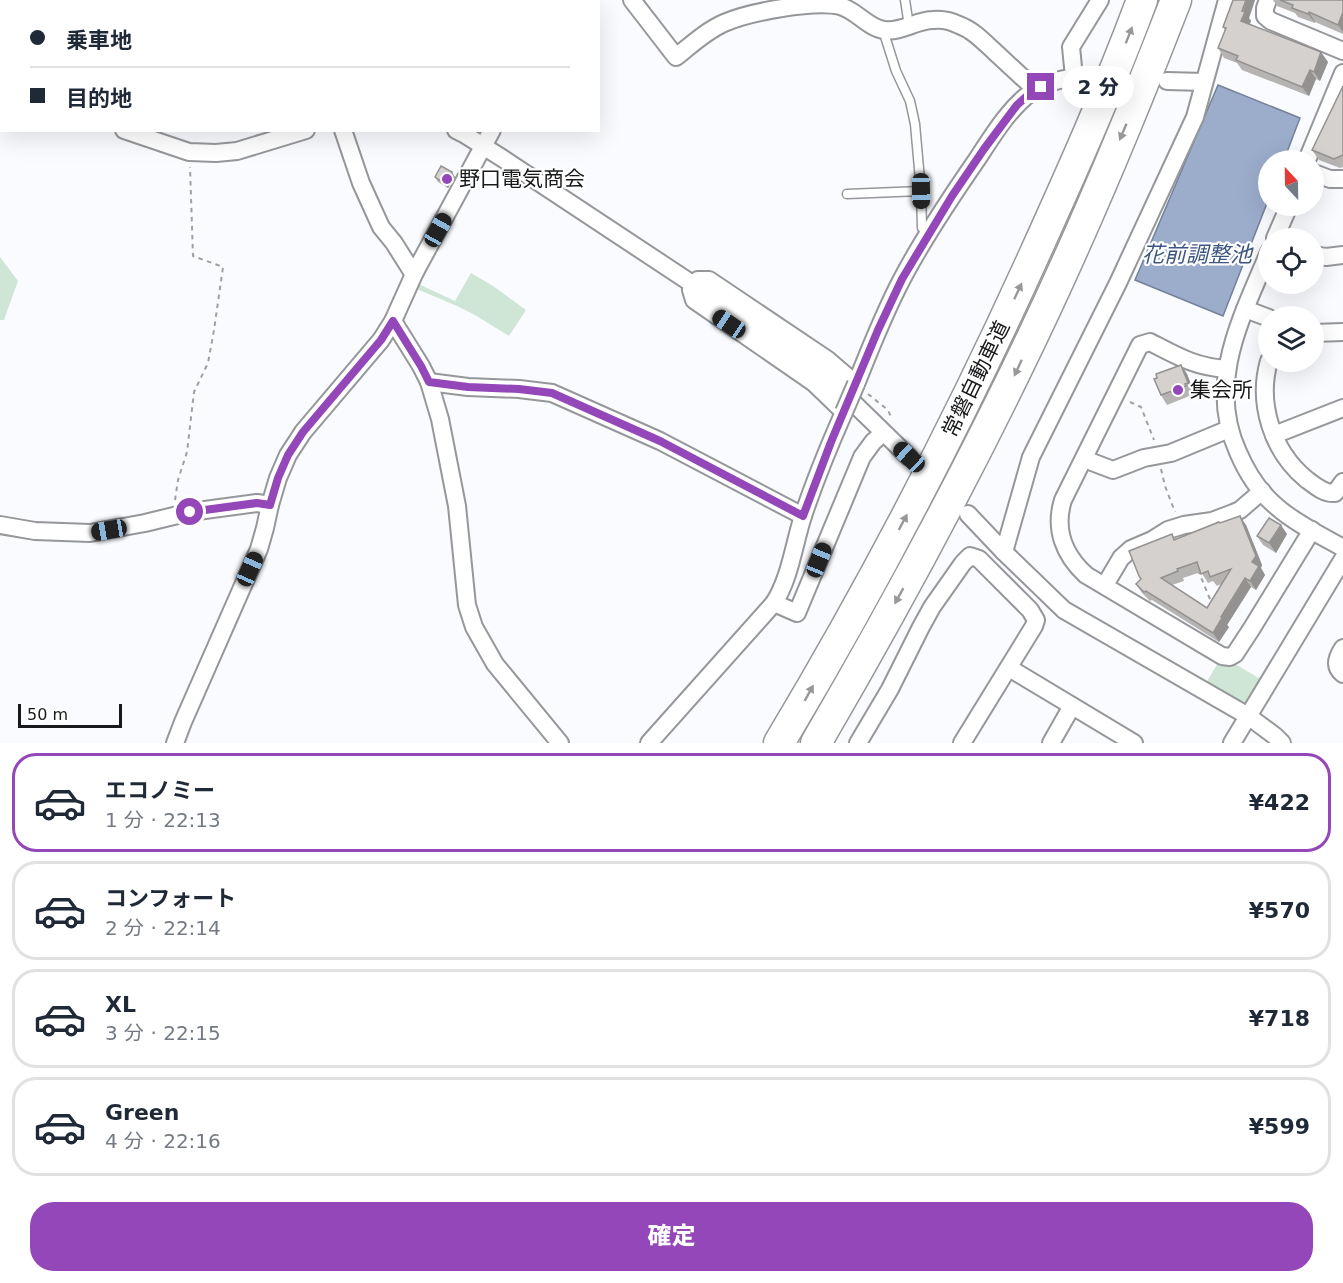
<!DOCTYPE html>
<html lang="ja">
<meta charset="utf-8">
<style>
body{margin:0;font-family:"DejaVu Sans","Noto Sans JP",sans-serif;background:#f6f6f7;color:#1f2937;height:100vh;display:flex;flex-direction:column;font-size:22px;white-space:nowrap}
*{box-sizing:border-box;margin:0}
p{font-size:20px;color:#747a83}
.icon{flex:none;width:33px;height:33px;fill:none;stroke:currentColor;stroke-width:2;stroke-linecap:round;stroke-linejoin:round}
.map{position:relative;height:743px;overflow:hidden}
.side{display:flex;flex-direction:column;background:#fff;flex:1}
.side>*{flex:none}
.top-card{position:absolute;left:0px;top:0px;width:600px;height:132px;box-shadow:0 6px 24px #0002;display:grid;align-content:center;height:132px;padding:0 30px;background:#fff}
.needle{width:39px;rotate:338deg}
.fabs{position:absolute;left:1258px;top:150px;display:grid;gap:12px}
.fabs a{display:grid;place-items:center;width:66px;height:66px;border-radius:50%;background:#fff;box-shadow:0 6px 24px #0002;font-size:30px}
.scale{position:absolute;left:18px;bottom:15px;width:104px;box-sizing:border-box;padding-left:6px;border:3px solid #18191a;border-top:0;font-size:16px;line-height:21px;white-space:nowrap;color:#18191a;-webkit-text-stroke:4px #fff;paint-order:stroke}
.end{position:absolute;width:27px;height:27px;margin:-14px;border:8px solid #9347b8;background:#fff;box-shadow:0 0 0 3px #fff}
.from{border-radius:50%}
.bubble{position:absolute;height:42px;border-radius:21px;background:#fff;box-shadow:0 6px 24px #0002;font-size:20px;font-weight:800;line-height:42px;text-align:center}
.car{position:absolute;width:18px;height:36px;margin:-18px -9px;border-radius:8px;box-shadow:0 0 4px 2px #0007;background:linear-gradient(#222 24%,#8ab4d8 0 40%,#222 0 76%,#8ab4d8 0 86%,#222 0)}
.top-card b{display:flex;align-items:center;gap:21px;height:57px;font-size:22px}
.top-card b+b{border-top:2px solid #e0e1e3}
.top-card i{width:15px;height:15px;background:#1f2937}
ul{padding:10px 0 0;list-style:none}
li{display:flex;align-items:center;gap:18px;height:99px;margin:0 12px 9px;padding:0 18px;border:3px solid #e0e1e3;border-radius:24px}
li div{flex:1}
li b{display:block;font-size:22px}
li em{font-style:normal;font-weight:800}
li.on{border-color:#9347b8}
li>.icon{width:54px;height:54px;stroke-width:1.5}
.action{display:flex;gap:12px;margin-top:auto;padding:12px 30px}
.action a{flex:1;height:69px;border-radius:24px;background:#9347b8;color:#fff;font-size:24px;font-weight:800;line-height:69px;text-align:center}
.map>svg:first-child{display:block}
.green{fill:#cfe5d6}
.water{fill:#9cadcc;stroke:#748197;stroke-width:1.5}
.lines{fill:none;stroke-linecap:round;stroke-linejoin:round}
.service-casing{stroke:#95979a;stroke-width:11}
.minor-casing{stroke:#95979a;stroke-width:20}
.motorway-casing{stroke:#95979a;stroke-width:33}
.path{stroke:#9ea0a2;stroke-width:2;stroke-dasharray:4.5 4.5;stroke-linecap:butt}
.service{stroke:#fff;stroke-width:8}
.minor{stroke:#fff;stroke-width:16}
.motorway{stroke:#fff;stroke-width:30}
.minor-bridge-casing{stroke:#95979a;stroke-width:20;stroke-linecap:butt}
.minor-bridge{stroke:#fff;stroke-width:16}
.wall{fill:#b6b4b2;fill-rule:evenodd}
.shaded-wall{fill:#949291}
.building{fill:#d4d1cf;stroke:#949291;stroke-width:1.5;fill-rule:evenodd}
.oneway{fill:#979898}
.route{stroke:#9347b8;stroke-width:8}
.poi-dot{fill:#9347b8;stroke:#fff;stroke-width:2}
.labels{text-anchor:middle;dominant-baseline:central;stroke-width:4.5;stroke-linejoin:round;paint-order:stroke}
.poi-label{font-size:21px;fill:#18191a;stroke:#fff;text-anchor:start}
.street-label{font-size:21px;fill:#18191a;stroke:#fff}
.water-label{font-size:22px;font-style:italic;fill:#3e5782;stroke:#fff}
</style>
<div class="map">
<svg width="1343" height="743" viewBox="0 0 1343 743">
<rect width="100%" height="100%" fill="#f9fbfe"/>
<!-- green -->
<g class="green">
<path d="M0 257 18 281 4 320H0Z"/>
<path d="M471 273 493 286 526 310 509 336 475 315 457 306 412 287 414 282 455 301Z"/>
<path d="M1219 661 1230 664H1235L1264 681 1251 701 1239 704 1205 685Z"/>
</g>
<!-- water -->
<path class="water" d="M1218 85 1300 118 1284 160H1269V198L1223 316 1135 280Z"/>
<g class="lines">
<defs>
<g id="service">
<path d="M905 0 909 26"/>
<path d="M883 30 896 71 910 101 915 124 921 191 922 228 929 232"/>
<path d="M847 194 921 191"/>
</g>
<g id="minor">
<path d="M334 0V2"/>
<path d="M632 0 676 57C691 45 706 31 724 23 749 12 814 0 840 6 856 10 868 28 884 30 901 33 916 20 933 20 941 19 951 21 959 25 973 30 984 42 995 52 1009 65 1022 77 1035 89"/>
<path d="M1268 0 1265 8V16L1271 21 1343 51"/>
<path d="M588 2 589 0"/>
<path d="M0 68 2 69"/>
<path d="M1074 77 1071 47 1100 0"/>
<path d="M1167 81 1204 82"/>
<path d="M124 130 189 152 216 153 237 151 306 130"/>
<path d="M343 130 361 183 381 227 394 243 411 270 415 272"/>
<path d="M456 130 464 134 502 158 771 336 802 358 836 386 909 457"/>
<path d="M1307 160 1343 73"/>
<path d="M1314 173 1330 179H1343"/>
<path d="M1275 238 1289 206"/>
<path d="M1269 252C1242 317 1206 382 1238 452 1247 473 1260 493 1277 507 1295 523 1322 536 1343 548"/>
<path d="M1314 255 1326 257 1343 255"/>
<path d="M1245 309 1269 318"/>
<path d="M393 321 421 366 429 382 440 419 457 506 467 605 474 627 495 664 560 743"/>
<path d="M1314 333 1343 332"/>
<path d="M1269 361C1257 403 1272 451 1306 479 1314 485 1324 494 1335 493L1343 482"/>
<path d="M1227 369C1195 367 1177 356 1150 342L1140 345 1063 500C1054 529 1064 555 1086 575L1222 656 1230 657 1235 654 1252 628 1312 530"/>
<path d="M429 382 468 387 519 389 552 393 660 441 803 516"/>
<path d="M1274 435 1343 408"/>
<path d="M1084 459 1113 470 1144 458 1171 453 1229 429"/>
<path d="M968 514 1004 552 1064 610 1248 716 1275 736 1282 743"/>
<path d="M0 525 35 531 90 533 145 523 190 512 257 503 270 505"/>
<path d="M1004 552 1031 457 1118 283 1195 117 1227 0"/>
<path d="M1105 585 1121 558 1131 549 1152 540 1168 530 1184 525 1212 521 1233 513 1240 510 1262 491"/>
<path d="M774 603 797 613 862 457 873 442 883 433"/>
<path d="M1343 648C1337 657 1333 666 1343 674"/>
<path d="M1009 668 1134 743"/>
<path d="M175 743 183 722 259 549 265 528 270 505 278 478 288 455 303 432 381 340 393 321 415 272 492 130"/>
<path d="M649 743 774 603C790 578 794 544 803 516 815 480 829 446 844 412L814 383 694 300 691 290 698 280H709L828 360 856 384C870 349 884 313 902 279 924 237 951 197 978 158 993 135 1010 107 1033 91 1049 81 1068 77 1086 77"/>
<path d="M858 743 890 689 921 627 932 607 963 563 970 556 979 559 1030 610 1036 620 1034 626 962 743"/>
<path d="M1051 743 1072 706"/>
<path d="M1232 743 1343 559"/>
</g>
<g id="motorway">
<path d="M779 743C872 588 956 427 1031 262 1070 176 1109 89 1142 0"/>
<path d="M816 743C886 623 953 500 1014 375 1074 253 1127 127 1176 0"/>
</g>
</defs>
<!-- service casing -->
<use href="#service" class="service-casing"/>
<!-- minor casing -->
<use href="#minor" class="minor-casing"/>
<!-- motorway casing -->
<use href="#motorway" class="motorway-casing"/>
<!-- path -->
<g class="path">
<path d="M868 394 888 410 891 417"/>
<path d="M1130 402 1141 407 1154 440"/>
<path d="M1161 469 1165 486 1175 512"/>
<path d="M175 500 178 480 187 452 194 392 208 363 214 330 223 267 193 256 190 167"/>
<path d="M1198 570 1212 604"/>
</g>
<!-- service -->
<use href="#service" class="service"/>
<!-- minor -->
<use href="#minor" class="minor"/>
<!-- motorway -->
<use href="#motorway" class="motorway"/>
<defs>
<path id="minor-bridge" d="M844 412 856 384"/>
</defs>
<!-- minor-bridge casing -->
<use href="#minor-bridge" class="minor-bridge-casing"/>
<!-- minor-bridge -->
<use href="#minor-bridge" class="minor-bridge"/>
</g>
<!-- wall -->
<g class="wall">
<path d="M1232 0H1255L1249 18 1251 21 1250 24 1328 62 1320 81 1316 79 1309 96 1242 70 1237 63 1224 58 1218 48 1225 30 1223 27 1233 1Z"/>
<path d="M1273 0H1343V34L1315 22V23L1298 17 1295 13 1277 6Z"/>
<path d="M1343 86V167L1340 168 1319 160 1312 150Z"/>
<path d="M435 177H455L448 188 438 182Z"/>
<path d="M1181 365 1187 374 1194 392 1192 393V395L1167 405 1161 395Z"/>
<path d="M1220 523 1246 525 1262 565 1261 568 1265 575 1256 590 1251 587 1227 625 1229 627 1219 642 1152 600 1150 601 1142 593 1136 584 1141 579 1172 534 1176 539ZM1201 572 1208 583 1213 581 1217 586 1221 584 1207 608 1172 585 1184 581 1183 578Z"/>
<path d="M1287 534 1276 553 1263 545 1257 536Z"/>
</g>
<!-- shaded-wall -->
<g class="shaded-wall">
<path d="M1246 0H1255L1249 18 1251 21 1247 30 1241 21Z"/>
<path d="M1309 12 1315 22V23L1308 14Z"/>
<path d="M1343 12V32L1338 25Z"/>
<path d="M1321 52 1328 62 1320 81 1314 72Z"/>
<path d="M1310 70 1316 79 1309 96 1302 87Z"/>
<path d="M452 172 455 177 448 188 445 184Z"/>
<path d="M1181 365 1187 374 1194 392 1188 383Z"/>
<path d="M1240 516 1246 525 1262 565 1261 568 1265 575 1256 590 1250 581Z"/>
<path d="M1281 525 1287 534 1276 553 1269 543Z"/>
<path d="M1245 578 1251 587 1227 625 1229 627 1219 642 1213 633 1221 617Z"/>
</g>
<!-- building -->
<g class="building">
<path d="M1233 0H1246L1242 11 1245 12 1241 21 1321 52 1314 72 1310 70 1302 87 1236 60 1238 56 1218 48 1226 28 1223 27Z"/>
<path d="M1280 0H1343V12L1338 25 1309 12 1308 14 1292 8 1293 5Z"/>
<path d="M1343 86V155L1334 159 1312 150Z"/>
<path d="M441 166 452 172 445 184 435 177Z"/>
<path d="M1181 365 1188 383 1185 384 1186 386 1161 395 1154 379 1157 378 1156 374Z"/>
<path d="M1240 516 1256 556 1252 562 1259 566 1250 581 1245 578 1221 617 1222 618 1213 633 1146 591 1144 592 1136 584 1141 579 1139 576 1129 551 1172 534 1174 540 1219 522 1220 523ZM1197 562 1201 574 1208 571 1210 577 1231 569 1207 608 1161 578 1178 571 1177 569Z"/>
<path d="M1269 518 1281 525 1269 543 1257 536Z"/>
</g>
<!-- one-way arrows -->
<defs><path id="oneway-solid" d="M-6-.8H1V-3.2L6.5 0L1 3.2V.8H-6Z" transform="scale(1.5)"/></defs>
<g class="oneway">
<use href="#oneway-solid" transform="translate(1129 35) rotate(-69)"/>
<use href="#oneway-solid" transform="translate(1123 132) rotate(113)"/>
<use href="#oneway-solid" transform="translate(1018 291) rotate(-65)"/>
<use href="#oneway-solid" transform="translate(1018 368) rotate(115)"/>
<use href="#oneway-solid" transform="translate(903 522) rotate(-62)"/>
<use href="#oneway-solid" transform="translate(899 596) rotate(119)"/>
<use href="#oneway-solid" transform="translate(809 693) rotate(-61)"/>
</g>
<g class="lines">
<!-- route -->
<path class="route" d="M190 512 257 503 270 505 278 478 288 455 303 432 381 340 393 321 421 366 429 382 468 387 519 389 552 393 660 441 803 516 831 442 878 330 902 279 952 196 984 149 1017 105 1027 96 1041 87"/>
</g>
<!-- markers -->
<g class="poi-dot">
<circle cx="447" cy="179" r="6"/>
<circle cx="1178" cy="390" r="6"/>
</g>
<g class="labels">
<!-- poi labels -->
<g class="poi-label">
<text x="459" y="179">野口電気商会</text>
<text x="1190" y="390">集会所</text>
</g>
<!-- street labels -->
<g class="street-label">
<text transform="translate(976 379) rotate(-64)">常磐自動車道</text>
</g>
<!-- water labels -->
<g class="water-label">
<text x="1197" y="254">花前調整池</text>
</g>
</g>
</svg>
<div class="fabs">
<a><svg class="needle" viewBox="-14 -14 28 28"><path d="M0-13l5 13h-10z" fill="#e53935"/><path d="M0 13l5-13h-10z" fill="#747a83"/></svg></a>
<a><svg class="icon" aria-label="locate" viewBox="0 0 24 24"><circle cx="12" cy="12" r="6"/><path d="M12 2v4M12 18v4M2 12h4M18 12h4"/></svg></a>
<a><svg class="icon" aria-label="layers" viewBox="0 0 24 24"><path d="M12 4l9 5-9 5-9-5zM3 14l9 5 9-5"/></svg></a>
</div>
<div class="scale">50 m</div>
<i class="end from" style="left:190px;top:512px"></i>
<i class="end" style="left:1041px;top:87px"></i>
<div class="bubble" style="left:1062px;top:66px;width:72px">2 分</div>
<i class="car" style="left:921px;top:191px;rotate:179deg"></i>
<i class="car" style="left:438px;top:230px;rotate:29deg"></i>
<i class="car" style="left:729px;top:324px;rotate:304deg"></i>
<i class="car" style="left:909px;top:457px;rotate:313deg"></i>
<i class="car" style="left:109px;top:530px;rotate:260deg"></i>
<i class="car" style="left:819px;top:560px;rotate:22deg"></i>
<i class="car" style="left:250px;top:569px;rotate:24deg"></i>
<div class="top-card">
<b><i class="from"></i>乗車地</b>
<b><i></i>目的地</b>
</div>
</div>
<section class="side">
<ul>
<li class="on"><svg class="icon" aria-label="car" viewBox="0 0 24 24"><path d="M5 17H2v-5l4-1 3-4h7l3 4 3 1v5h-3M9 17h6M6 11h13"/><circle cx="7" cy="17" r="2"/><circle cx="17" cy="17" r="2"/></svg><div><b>エコノミー</b><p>1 分 · 22:13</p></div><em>¥422</em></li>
<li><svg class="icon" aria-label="car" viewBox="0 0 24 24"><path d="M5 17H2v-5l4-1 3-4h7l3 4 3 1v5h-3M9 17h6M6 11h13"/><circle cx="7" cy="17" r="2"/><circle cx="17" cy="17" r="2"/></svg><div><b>コンフォート</b><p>2 分 · 22:14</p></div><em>¥570</em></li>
<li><svg class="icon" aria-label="car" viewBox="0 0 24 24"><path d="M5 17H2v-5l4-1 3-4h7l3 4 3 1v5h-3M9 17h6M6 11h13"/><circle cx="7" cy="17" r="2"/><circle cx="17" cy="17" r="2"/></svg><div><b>XL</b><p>3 分 · 22:15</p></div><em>¥718</em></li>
<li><svg class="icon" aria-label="car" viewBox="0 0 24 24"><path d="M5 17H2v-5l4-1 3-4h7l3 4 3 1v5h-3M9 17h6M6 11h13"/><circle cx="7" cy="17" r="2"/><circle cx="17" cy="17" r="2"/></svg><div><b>Green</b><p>4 分 · 22:16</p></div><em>¥599</em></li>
</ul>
<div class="action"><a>確定</a></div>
</section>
